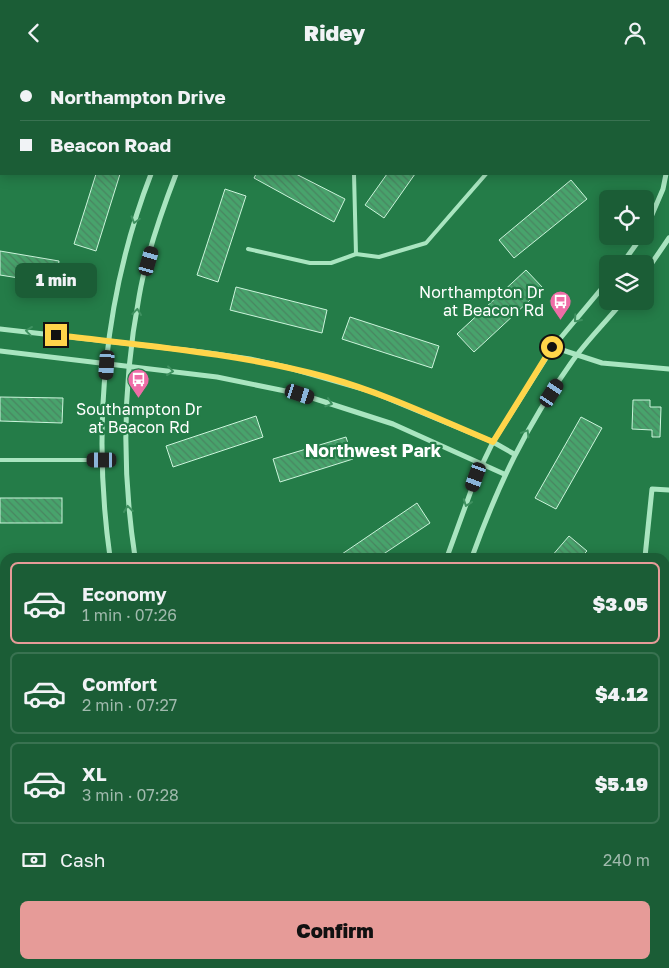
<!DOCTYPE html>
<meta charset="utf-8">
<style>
body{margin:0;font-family:"Golos Text",sans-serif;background:#24633e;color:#f1f3f6;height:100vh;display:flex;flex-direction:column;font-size:19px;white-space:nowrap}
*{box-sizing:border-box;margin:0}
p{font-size:16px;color:#a0baad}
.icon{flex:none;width:28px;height:28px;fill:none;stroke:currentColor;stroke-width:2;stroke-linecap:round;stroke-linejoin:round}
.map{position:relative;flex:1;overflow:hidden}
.side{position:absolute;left:0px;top:488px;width:670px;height:416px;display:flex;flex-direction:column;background:#1b5d36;border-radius:15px 15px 0 0;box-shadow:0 2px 12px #0003}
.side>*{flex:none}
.guide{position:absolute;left:0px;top:0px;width:670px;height:110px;box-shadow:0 2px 12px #0003;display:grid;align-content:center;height:110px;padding:0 20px;background:#1b5d36}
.controls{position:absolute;left:599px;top:125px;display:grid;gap:10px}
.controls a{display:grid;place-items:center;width:55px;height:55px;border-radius:8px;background:#1b5d36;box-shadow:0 2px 12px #0003;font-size:25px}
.end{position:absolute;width:22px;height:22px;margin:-11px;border:6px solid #ffd54a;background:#111;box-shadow:0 0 0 2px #111}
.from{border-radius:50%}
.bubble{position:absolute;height:35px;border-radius:8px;background:#1b5d36;box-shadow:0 2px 12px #0003;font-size:16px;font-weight:800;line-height:35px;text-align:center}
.car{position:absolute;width:15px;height:30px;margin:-15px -8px;border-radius:6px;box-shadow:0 0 4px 1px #0007;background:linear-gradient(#222 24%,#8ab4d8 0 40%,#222 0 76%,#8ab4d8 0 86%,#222 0)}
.guide b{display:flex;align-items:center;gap:18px;height:48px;font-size:19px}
.guide b+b{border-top:1px solid #397251}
.guide i{width:12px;height:12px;background:#f1f3f6}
ul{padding:9px 0 0;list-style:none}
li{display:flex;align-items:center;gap:15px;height:82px;margin:0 10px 8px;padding:0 10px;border:2px solid #397251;border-radius:8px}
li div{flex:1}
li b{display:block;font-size:19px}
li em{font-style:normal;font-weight:800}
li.active{border-color:#e69b98}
li>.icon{width:45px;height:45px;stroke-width:1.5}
.pay{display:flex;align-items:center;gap:12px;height:55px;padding:0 20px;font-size:19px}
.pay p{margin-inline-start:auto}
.button{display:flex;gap:10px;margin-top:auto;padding:10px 20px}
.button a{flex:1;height:58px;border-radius:8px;background:#e69b98;color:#111;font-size:20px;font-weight:800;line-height:58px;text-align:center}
header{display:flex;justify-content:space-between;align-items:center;height:65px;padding:0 20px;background:#1b5d36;font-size:22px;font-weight:800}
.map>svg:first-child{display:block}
.forest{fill:url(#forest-firs)}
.park{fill:url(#park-tufts)}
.building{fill:url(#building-back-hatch);stroke:#cbf4db}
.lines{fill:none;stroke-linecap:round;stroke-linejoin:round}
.path{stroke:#a9e5c0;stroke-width:3;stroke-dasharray:2.5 4;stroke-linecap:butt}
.service{stroke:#a9e5c0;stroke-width:4}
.minor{stroke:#a9e5c0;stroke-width:5}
.oneway{stroke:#3f9160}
.route{stroke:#ffd54a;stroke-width:6}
.labels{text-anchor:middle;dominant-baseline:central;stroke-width:4.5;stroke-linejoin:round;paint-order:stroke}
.poi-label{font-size:16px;fill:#fff;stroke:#247c48;text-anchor:end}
.neighbourhood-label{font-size:18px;font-weight:bold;fill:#fff;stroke:#247c48}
</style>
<header><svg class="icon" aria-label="back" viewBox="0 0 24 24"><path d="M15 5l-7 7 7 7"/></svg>Ridey<svg class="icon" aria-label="person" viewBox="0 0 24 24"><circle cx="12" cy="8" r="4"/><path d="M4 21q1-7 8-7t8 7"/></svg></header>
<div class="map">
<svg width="669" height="903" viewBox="0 0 669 903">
<defs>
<pattern id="forest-firs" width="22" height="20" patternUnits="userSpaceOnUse" patternTransform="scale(1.25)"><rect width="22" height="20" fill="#2f9456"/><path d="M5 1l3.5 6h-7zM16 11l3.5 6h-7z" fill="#3b7752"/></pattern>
<pattern id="park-tufts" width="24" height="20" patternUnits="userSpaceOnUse" patternTransform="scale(1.25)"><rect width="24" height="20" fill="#2f9456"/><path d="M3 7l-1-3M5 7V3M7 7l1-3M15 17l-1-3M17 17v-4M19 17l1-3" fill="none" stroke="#3b7752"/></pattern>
<pattern id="building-back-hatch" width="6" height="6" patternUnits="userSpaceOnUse" patternTransform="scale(1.25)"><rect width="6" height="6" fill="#48a36c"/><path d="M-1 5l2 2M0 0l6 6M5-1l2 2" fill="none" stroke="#498561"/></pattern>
</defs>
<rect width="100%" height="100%" fill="#247c48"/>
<!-- forest -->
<g class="forest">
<path d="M0 0H78L1 1 0 106Z"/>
<path d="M0 551 5 553V657L0 658Z"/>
</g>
<!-- park -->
<path class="park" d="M5 580V642L0 641V581Z"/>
<!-- building -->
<g class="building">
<path d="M96 109H120L96 186 74 179Z"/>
<path d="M256 109H296L345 134 334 157 254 113Z"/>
<path d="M387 109H415L384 153 365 140Z"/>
<path d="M571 115 587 134 514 193 499 175Z"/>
<path d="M225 124 246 131 218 217 197 210Z"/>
<path d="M0 186 59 196 56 219 0 210Z"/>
<path d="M526 205 543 223 474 287 457 269Z"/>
<path d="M236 222 327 245 322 268 230 245Z"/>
<path d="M350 252 439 281 432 303 342 274Z"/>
<path d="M0 332 63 333 62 358 0 356Z"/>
<path d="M633 335H650V342H661L660 372H652V365L632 364Z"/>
<path d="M256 351 263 372 173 402 166 381Z"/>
<path d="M581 352 602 363 556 444 535 433Z"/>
<path d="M346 372 353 394 280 417 273 394Z"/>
<rect x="0" y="433" width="62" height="25"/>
<path d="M417 438 430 458 379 492H344L342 489Z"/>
<path d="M569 471 587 486 581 492H551Z"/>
<path d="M5 698V721L0 722V699Z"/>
<path d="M668 705 669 793 666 828 665 737Z"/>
<path d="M665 859H669V882L665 881Z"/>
<path d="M0 874 5 875V899L0 898Z"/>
<path d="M6 899H93L92 903H38Z"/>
<path d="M494 899H512L517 903H490Z"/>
<path d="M246 900 340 902V903H246Z"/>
</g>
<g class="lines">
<!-- path -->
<path class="path" d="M665 846 669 843"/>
<!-- service -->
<g class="service">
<path d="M214 0 216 1"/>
<path d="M412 0 413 1"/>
<path d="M354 109 356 189"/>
<path d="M248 184 310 198H331L356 189 379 192 426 178 486 109"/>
<path d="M0 395H102"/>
</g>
<!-- minor -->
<g class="minor">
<path d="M662 0 663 1"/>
<path d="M199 1 200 0"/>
<path d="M227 1 228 0"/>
<path d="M669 36V38"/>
<path d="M669 95V93"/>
<path d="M645 166 663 124 666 109"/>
<path d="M622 199 642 171"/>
<path d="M645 208 669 173"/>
<path d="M0 264 202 287 250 294 286 302 370 326 493 377 514 389"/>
<path d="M553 282 602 298 669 304"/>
<path d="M0 286 217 312 300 329 393 359 504 409"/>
<path d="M110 492C92 364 104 230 151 109"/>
<path d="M135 492C122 407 123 317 139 232 146 190 161 148 176 109"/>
<path d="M447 492 476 412 493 377 553 282 608 216"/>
<path d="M472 492C498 420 526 361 571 298 586 276 606 257 623 236"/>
<path d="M645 492 652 424 669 425"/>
<path d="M0 795 5 792"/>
<path d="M0 824 5 821"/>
<path d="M383 903V899"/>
<path d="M407 903 408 899"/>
<path d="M590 903V899"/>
</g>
</g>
<!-- one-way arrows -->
<defs><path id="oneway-chevron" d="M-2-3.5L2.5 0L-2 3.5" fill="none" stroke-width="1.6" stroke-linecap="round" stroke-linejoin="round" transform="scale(1.25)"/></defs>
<g class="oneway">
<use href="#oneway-chevron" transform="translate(135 155) rotate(106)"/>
<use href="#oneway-chevron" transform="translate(137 247) rotate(-83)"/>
<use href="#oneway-chevron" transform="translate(577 254) rotate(131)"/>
<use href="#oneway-chevron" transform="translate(29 266) rotate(-173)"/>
<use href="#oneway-chevron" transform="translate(170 306) rotate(7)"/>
<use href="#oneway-chevron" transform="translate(329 338) rotate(18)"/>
<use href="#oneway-chevron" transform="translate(526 368) rotate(-59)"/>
<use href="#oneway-chevron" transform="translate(467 438) rotate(110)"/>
<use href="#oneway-chevron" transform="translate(128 444) rotate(-97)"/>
</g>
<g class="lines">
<!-- route -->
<path class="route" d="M56 270C147 281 238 288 326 312 384 328 438 354 493 377L552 282"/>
</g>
<!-- icons -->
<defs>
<symbol id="bus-pin" viewBox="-11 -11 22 30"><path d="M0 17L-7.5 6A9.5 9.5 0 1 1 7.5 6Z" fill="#ef6da7" stroke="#247c48"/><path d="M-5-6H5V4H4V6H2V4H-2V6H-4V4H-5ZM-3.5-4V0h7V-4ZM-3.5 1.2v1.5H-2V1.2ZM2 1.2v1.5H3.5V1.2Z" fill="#fff"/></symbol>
</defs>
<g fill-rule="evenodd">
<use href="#bus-pin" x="548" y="224" width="25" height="34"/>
<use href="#bus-pin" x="126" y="302" width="25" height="34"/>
</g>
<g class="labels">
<!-- poi labels -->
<g class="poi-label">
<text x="544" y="227">Northampton Dr<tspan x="544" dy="18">at Beacon Rd</tspan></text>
<text x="139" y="344" text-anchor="middle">Southampton Dr<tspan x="139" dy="18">at Beacon Rd</tspan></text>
</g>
<!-- neighbourhood labels -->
<g class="neighbourhood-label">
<text x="373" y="385">Northwest Park</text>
</g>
</g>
</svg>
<div class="controls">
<a><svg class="icon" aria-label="locate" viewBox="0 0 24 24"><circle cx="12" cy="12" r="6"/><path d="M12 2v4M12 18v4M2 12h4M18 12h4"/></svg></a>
<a><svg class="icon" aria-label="layers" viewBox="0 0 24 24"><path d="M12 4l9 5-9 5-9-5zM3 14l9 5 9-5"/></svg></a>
</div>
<i class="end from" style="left:552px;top:282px"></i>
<i class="end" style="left:56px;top:270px"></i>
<div class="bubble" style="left:15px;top:198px;width:82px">1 min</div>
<i class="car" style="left:149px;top:196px;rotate:16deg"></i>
<i class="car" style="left:107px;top:300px;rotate:184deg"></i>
<i class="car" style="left:552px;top:328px;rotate:33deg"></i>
<i class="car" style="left:300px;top:329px;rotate:108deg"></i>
<i class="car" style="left:102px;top:395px;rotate:270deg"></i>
<i class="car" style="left:476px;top:412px;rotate:200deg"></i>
<div class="guide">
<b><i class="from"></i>Northampton Drive</b>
<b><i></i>Beacon Road</b>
</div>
<section class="side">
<ul>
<li class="active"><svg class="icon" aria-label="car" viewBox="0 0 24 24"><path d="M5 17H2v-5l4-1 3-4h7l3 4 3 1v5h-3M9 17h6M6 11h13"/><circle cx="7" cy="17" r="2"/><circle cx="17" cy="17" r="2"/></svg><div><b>Economy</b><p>1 min · 07:26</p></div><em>$3.05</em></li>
<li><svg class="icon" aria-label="car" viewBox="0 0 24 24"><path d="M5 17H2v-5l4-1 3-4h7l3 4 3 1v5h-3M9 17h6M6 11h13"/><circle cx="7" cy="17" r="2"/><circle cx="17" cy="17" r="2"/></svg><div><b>Comfort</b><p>2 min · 07:27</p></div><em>$4.12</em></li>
<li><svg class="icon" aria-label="car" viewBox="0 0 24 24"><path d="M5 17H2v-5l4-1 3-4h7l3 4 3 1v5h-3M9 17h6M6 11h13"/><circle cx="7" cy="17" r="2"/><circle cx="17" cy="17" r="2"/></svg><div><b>XL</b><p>3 min · 07:28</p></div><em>$5.19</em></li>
</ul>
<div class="pay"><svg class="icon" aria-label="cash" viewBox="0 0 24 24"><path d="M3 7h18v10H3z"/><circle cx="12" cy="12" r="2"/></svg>Cash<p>240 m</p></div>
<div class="button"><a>Confirm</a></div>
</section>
</div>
